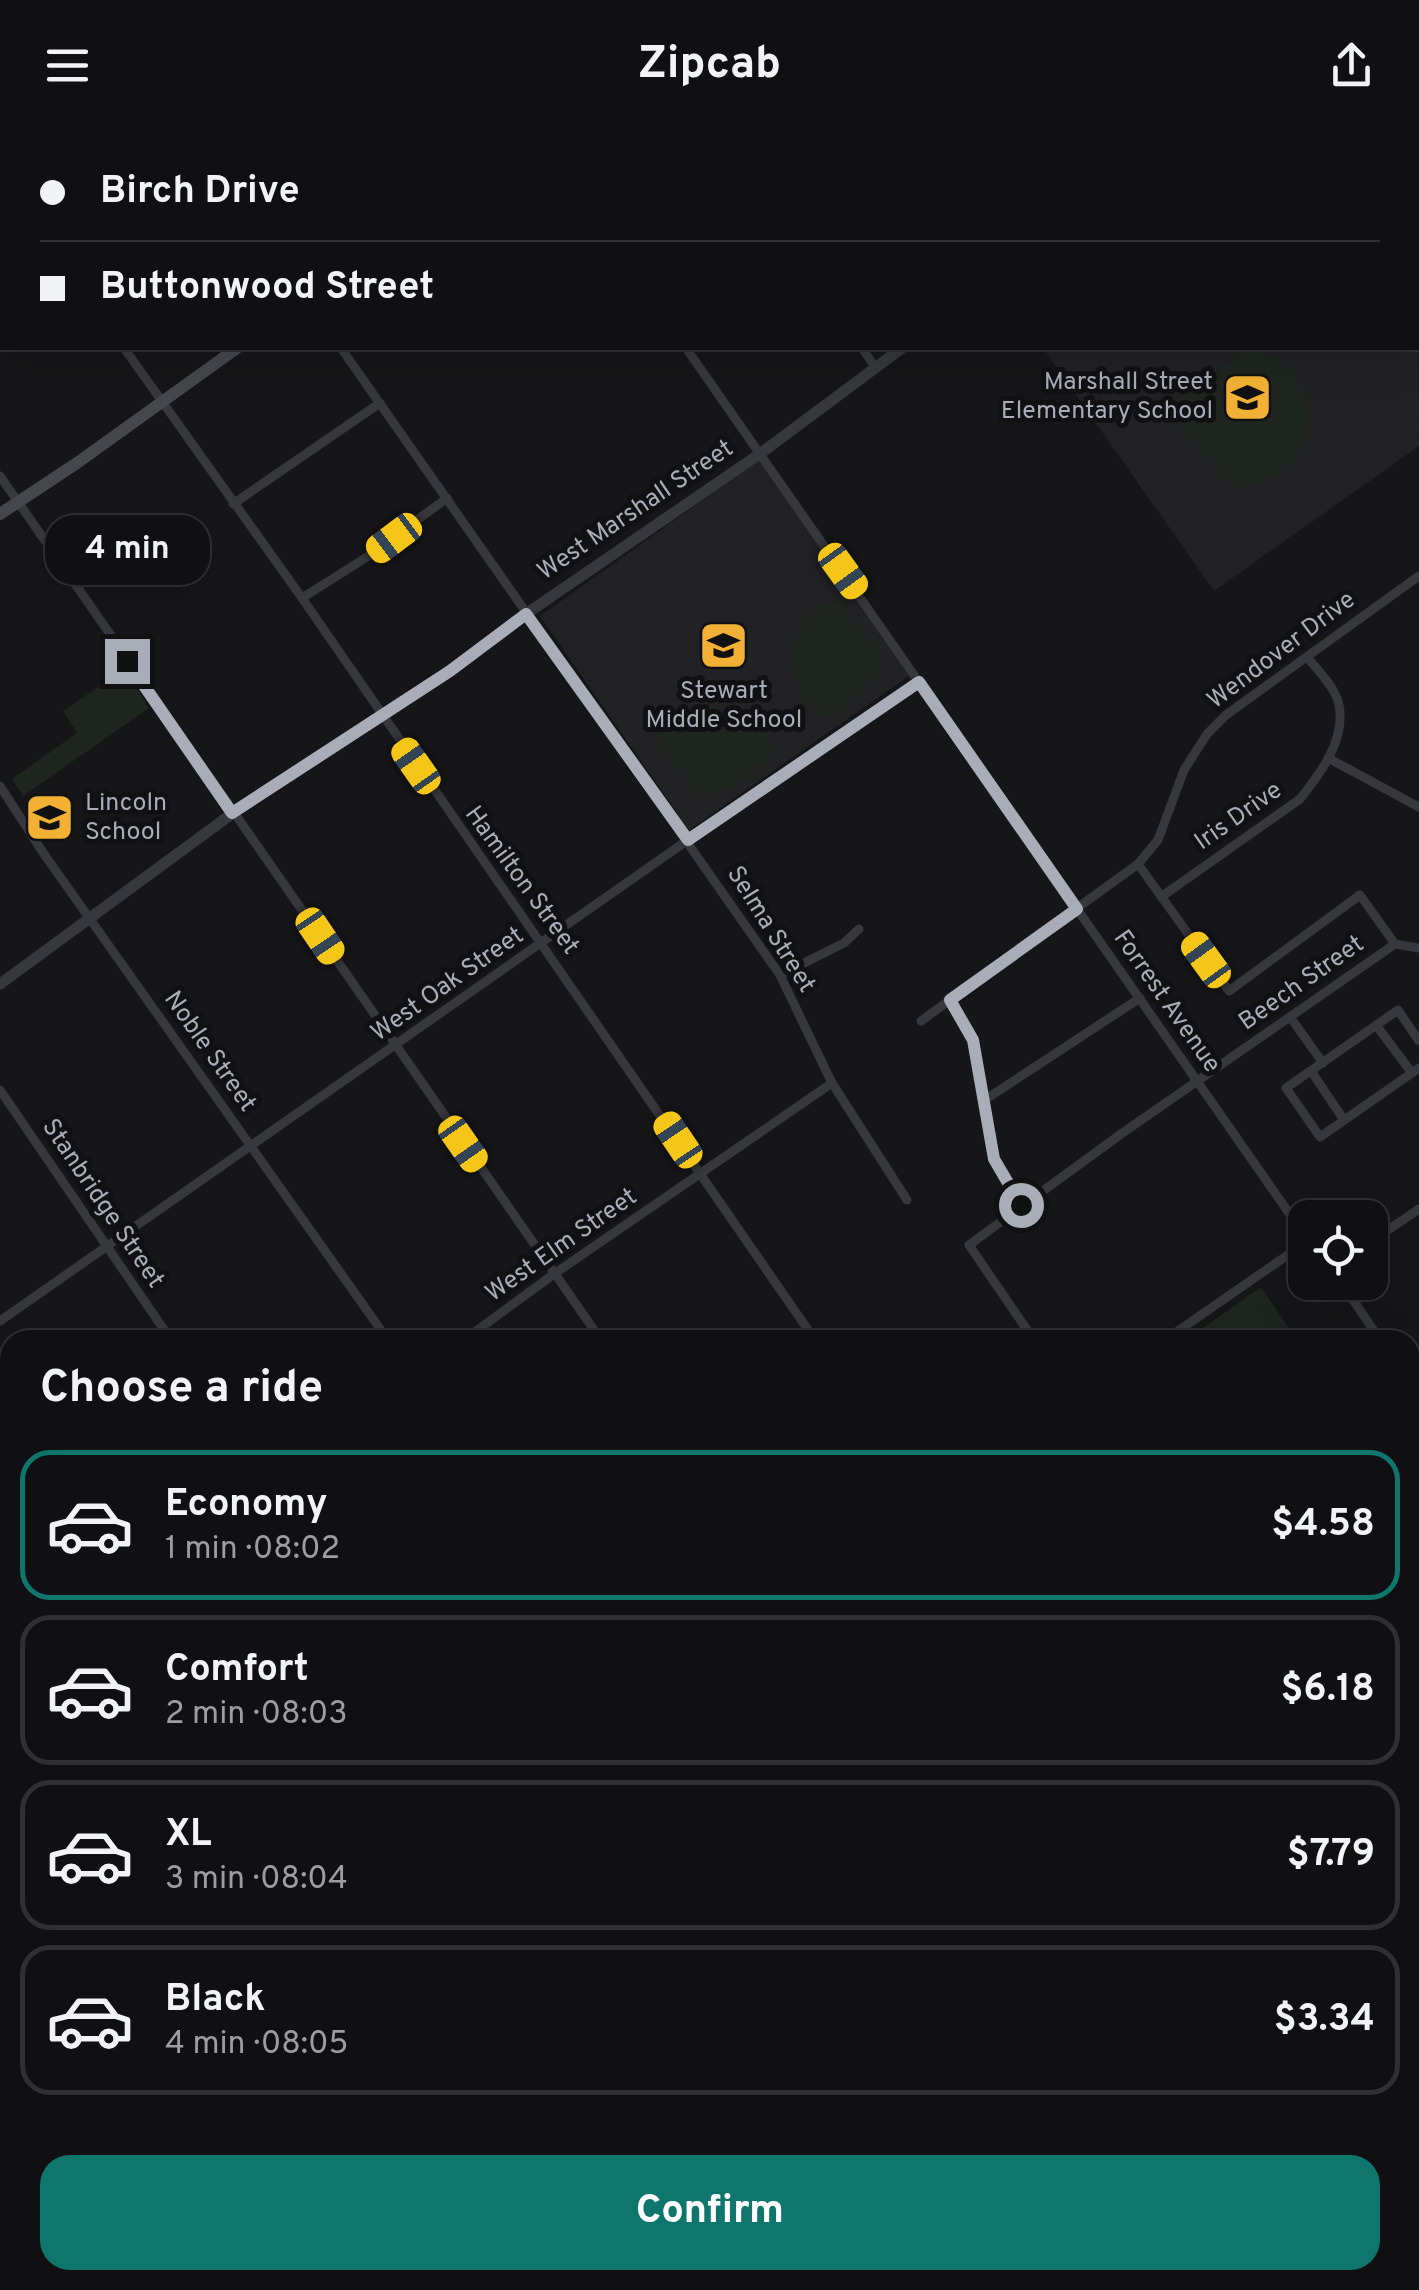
<!DOCTYPE html>
<meta charset="utf-8">
<style>
body{margin:0;font-family:Overpass,sans-serif;background:#19191b;color:#f1f3f6;height:100vh;display:flex;flex-direction:column;font-size:38px;white-space:nowrap}
*{box-sizing:border-box;margin:0}
p{font-size:32px;color:#9c9d9f}
.icon{flex:none;width:55px;height:55px;fill:none;stroke:currentColor;stroke-width:2;stroke-linecap:round;stroke-linejoin:round}
.map{position:relative;flex:1;overflow:hidden}
.panel{position:absolute;left:0px;top:1200px;width:1420px;height:960px;display:flex;flex-direction:column;background:#101012;border-radius:30px 30px 0 0;box-shadow:0 10px 40px #0002,0 0 0 2px #303032}
.panel>*{flex:none}
.guide{position:absolute;left:0px;top:0px;width:1420px;height:220px;box-shadow:0 10px 40px #0002,0 0 0 2px #303032;display:grid;align-content:center;height:220px;padding:0 40px;background:#101012}
.buttons{position:absolute;left:1288px;top:1070px;display:grid;gap:20px}
.buttons a{display:grid;place-items:center;width:100px;height:100px;border-radius:20px;background:#101012;box-shadow:0 10px 40px #0002,0 0 0 2px #303032;font-size:50px}
.end{position:absolute;width:45px;height:45px;margin:-22px;border:12px solid #a8adb8;background:#111;box-shadow:0 0 0 5px #111}
.from{border-radius:50%}
.bubble{position:absolute;height:70px;border-radius:30px;background:#101012;box-shadow:0 10px 40px #0002,0 0 0 2px #303032;font-size:32px;font-weight:700;line-height:70px;text-align:center}
.car{position:absolute;width:30px;height:60px;margin:-30px -15px;border-radius:12px;box-shadow:0 0 8px 2px #0007;background:linear-gradient(#f5c518 24%,#345 0 40%,#f5c518 0 76%,#345 0 86%,#f5c518 0)}
.guide b{display:flex;align-items:center;gap:35px;height:95px;font-size:38px}
.guide b+b{border-top:2px solid #303032}
.guide i{width:25px;height:25px;background:#f1f3f6}
ul{padding:0;list-style:none}
li{display:flex;align-items:center;gap:30px;height:150px;margin:0 20px 15px;padding:0 20px;border:5px solid #303032;border-radius:30px}
li div{flex:1}
li b{display:block;font-size:38px}
li em{font-style:normal;font-weight:700}
li.active{border-color:#0f766e}
li>.icon{width:90px;height:90px;stroke-width:1.5}
h2{padding:0 40px;font-size:45px;line-height:120px}
.action{display:flex;gap:20px;margin-top:auto;padding:20px 40px}
.action a{flex:1;height:115px;border-radius:30px;background:#0f766e;color:#fff;font-size:40px;font-weight:700;line-height:115px;text-align:center}
header{display:flex;justify-content:space-between;align-items:center;height:130px;padding:0 40px;background:#101012;font-size:45px;font-weight:700}
.map>svg:first-child{display:block}
.built{fill:#222225}
.green{fill:#1e261f}
.lines{fill:none;stroke-linecap:round;stroke-linejoin:round}
.minor{stroke:#37383d;stroke-width:9}
.tertiary{stroke:#37383d;stroke-width:11}
.secondary{stroke:#45474d;stroke-width:12}
.primary{stroke:#53555c;stroke-width:14}
.rail{stroke:#4a4c52;stroke-width:2.5;stroke-dasharray:12 10;stroke-linecap:butt}
.route{stroke:#a8adb8;stroke-width:12}
.labels{text-anchor:middle;dominant-baseline:central;stroke-width:10;stroke-linejoin:round;paint-order:stroke}
.poi-label{font-size:25px;fill:#a8adb8;stroke:#111113;text-anchor:end}
.street-label{font-size:25px;fill:#a8adb8;stroke:#111113}
</style>
<header><svg class="icon" aria-label="menu" viewBox="0 0 24 24"><path d="M4 6h16M4 12h16M4 18h16"/></svg>Zipcab<svg class="icon" aria-label="share" viewBox="0 0 24 24"><path d="M12 15V3M7 8l5-5 5 5M5 13v7h14v-7"/></svg></header>
<div class="map">
<svg width="1419" height="2160" viewBox="0 0 1419 2160">
<rect width="100%" height="100%" fill="#161618"/>
<!-- built -->
<g class="built">
<path d="M1418 158 1419 316 1214 461 1043 218H1418Z"/>
<path d="M759 330 909 546 689 700 540 486Z"/>
<path d="M1419 1278V2160H842L835 2150H1410V1283Z"/>
</g>
<!-- green -->
<g class="green">
<path d="M1250 219C1266 224 1280 229 1291 242 1316 272 1312 318 1281 342 1268 352 1252 355 1237 358L1167 284 1168 276Z"/>
<path d="M836 469 881 523 880 545 829 588C778 553 780 497 836 469Z"/>
<path d="M125 539 149 578 23 666 12 649 77 603 63 581Z"/>
<path d="M713 575C746 580 763 593 776 624L720 665 698 663 659 609C674 589 688 581 713 575Z"/>
<path d="M1261 1157 1297 1210H1186Z"/>
<path d="M0 1864 10 1866V2021L0 2019Z"/>
<path d="M10 2024V2150H134L119 2160H0V2031Z"/>
<path d="M203 2150H517L521 2160H213Z"/>
</g>
<g class="lines">
<!-- minor -->
<g class="minor">
<path d="M533 0 535 2"/>
<path d="M714 0 715 2"/>
<path d="M886 0 887 2"/>
<path d="M1415 2 1418 0"/>
<path d="M1418 30 1419 32"/>
<path d="M0 34 2 37"/>
<path d="M124 218 302 468 815 1210"/>
<path d="M341 218 780 845 832 953 907 1070"/>
<path d="M686 218 1305 1106"/>
<path d="M862 218 875 237"/>
<path d="M0 346 601 1210"/>
<path d="M233 374 380 273"/>
<path d="M302 468 367 427 447 368"/>
<path d="M1328 628 1419 677"/>
<path d="M0 656 44 724 388 1210"/>
<path d="M1138 734 1229 861 1360 765 1395 814"/>
<path d="M1161 767 1300 669C1320 644 1346 610 1339 575 1336 558 1318 541 1308 528"/>
<path d="M780 845 844 813 859 799"/>
<path d="M950 870 973 910 994 1029 1021 1075"/>
<path d="M1290 887 1323 933"/>
<path d="M921 891 1138 734 1158 710 1184 640 1207 604 1226 585 1419 446"/>
<path d="M1376 895 1412 943"/>
<path d="M1419 911 1398 880 1286 958 1320 1007 1419 938"/>
<path d="M1311 941 1344 990"/>
<path d="M0 960 171 1210"/>
<path d="M986 969 1140 868"/>
<path d="M1370 1112 1419 1079"/>
<path d="M1341 1152 1380 1210"/>
<path d="M0 1191 688 710 919 552"/>
<path d="M464 1210 554 1144 832 953"/>
<path d="M1034 1210 969 1115 1121 1004 1395 814 1419 818"/>
<path d="M1165 1210 1305 1113"/>
<path d="M1410 1255 1419 1268"/>
<path d="M0 1316 10 1330"/>
<path d="M0 1533 10 1526"/>
<path d="M0 1559 10 1574"/>
<path d="M0 1764 10 1772"/>
<path d="M825 2150 832 2160"/>
<path d="M140 2160 156 2150"/>
</g>
<!-- tertiary -->
<g class="tertiary">
<path d="M1198 2 1201 0"/>
<path d="M0 854 233 683 449 541 526 484 761 323 902 218"/>
<path d="M1410 1276 1419 1270"/>
<path d="M0 1999 10 2002"/>
<path d="M0 2018 10 2021"/>
<path d="M214 2150 223 2160"/>
<path d="M238 2150 248 2160"/>
</g>
<!-- secondary -->
<g class="secondary">
<path d="M420 2 421 0"/>
<path d="M0 384 77 333 237 218"/>
</g>
<!-- primary -->
<g class="primary">
<path d="M301 2 304 0"/>
<path d="M0 213 2 211"/>
</g>
<!-- rail -->
<g class="rail">
<path d="M0 1787 10 1790"/>
<path d="M642 2150 649 2160"/>
</g>
</g>
<g class="lines">
<!-- route -->
<path class="route" d="M127 531 232 683 450 541 526 484 688 710 919 552 1077 779 950 870 973 910 994 1029 1021 1075"/>
</g>
<!-- icons -->
<defs>
<symbol id="school-square" viewBox="-11 -11 22 22"><rect x="-9" y="-9" width="18" height="18" rx="4" fill="#f2b134" stroke="#111113"/><path d="M0-5L7-2L0 1L-7-2ZM-4 1L0 2.5L4 1V4Q0 6-4 4Z" fill="#111"/></symbol>
</defs>
<g fill-rule="evenodd">
<use href="#school-square" x="1220" y="240" width="55" height="55"/>
<use href="#school-square" x="696" y="488" width="55" height="55"/>
<use href="#school-square" x="22" y="660" width="55" height="55"/>
</g>
<g class="labels">
<!-- poi labels -->
<g class="poi-label">
<text x="1213" y="253">Marshall Street<tspan x="1213" dy="29">Elementary School</tspan></text>
<text x="724" y="562" text-anchor="middle">Stewart<tspan x="724" dy="29">Middle School</tspan></text>
<text x="85" y="674" text-anchor="start">Lincoln<tspan x="85" dy="29">School</tspan></text>
</g>
<!-- street labels -->
<g class="street-label">
<text transform="translate(636 381) rotate(-34)">West Marshall Street</text>
<text transform="translate(1282 521) rotate(-37)">Wendover Drive</text>
<text transform="translate(1239 687) rotate(-35)">Iris Drive</text>
<text transform="translate(521 751) rotate(54)">Hamilton Street</text>
<text transform="translate(770 800) rotate(58)">Selma Street</text>
<text transform="translate(1302 854) rotate(-35)">Beech Street</text>
<text transform="translate(448 855) rotate(-35)">West Oak Street</text>
<text transform="translate(1166 872) rotate(55)">Forrest Avenue</text>
<text transform="translate(209 922) rotate(55)">Noble Street</text>
<text transform="translate(102 1074) rotate(56)">Stanbridge Street</text>
<text transform="translate(562 1116) rotate(-35)">West Elm Street</text>
</g>
</g>
</svg>
<div class="buttons">
<a><svg class="icon" aria-label="locate" viewBox="0 0 24 24"><circle cx="12" cy="12" r="6"/><path d="M12 2v4M12 18v4M2 12h4M18 12h4"/></svg></a>
</div>
<i class="end from" style="left:1021px;top:1075px"></i>
<i class="end" style="left:127px;top:531px"></i>
<div class="bubble" style="left:45px;top:385px;width:165px">4 min</div>
<i class="car" style="left:394px;top:408px;rotate:233deg"></i>
<i class="car" style="left:843px;top:441px;rotate:144deg"></i>
<i class="car" style="left:416px;top:636px;rotate:325deg"></i>
<i class="car" style="left:320px;top:806px;rotate:146deg"></i>
<i class="car" style="left:1206px;top:830px;rotate:324deg"></i>
<i class="car" style="left:678px;top:1010px;rotate:326deg"></i>
<i class="car" style="left:463px;top:1014px;rotate:145deg"></i>
<div class="guide">
<b><i class="from"></i>Birch Drive</b>
<b><i></i>Buttonwood Street</b>
</div>
<section class="panel">
<h2>Choose a ride</h2>
<ul>
<li class="active"><svg class="icon" aria-label="car" viewBox="0 0 24 24"><path d="M5 17H2v-5l4-1 3-4h7l3 4 3 1v5h-3M9 17h6M6 11h13"/><circle cx="7" cy="17" r="2"/><circle cx="17" cy="17" r="2"/></svg><div><b>Economy</b><p>1 min · 08:02</p></div><em>$4.58</em></li>
<li><svg class="icon" aria-label="car" viewBox="0 0 24 24"><path d="M5 17H2v-5l4-1 3-4h7l3 4 3 1v5h-3M9 17h6M6 11h13"/><circle cx="7" cy="17" r="2"/><circle cx="17" cy="17" r="2"/></svg><div><b>Comfort</b><p>2 min · 08:03</p></div><em>$6.18</em></li>
<li><svg class="icon" aria-label="car" viewBox="0 0 24 24"><path d="M5 17H2v-5l4-1 3-4h7l3 4 3 1v5h-3M9 17h6M6 11h13"/><circle cx="7" cy="17" r="2"/><circle cx="17" cy="17" r="2"/></svg><div><b>XL</b><p>3 min · 08:04</p></div><em>$7.79</em></li>
<li><svg class="icon" aria-label="car" viewBox="0 0 24 24"><path d="M5 17H2v-5l4-1 3-4h7l3 4 3 1v5h-3M9 17h6M6 11h13"/><circle cx="7" cy="17" r="2"/><circle cx="17" cy="17" r="2"/></svg><div><b>Black</b><p>4 min · 08:05</p></div><em>$3.34</em></li>
</ul>
<div class="action"><a>Confirm</a></div>
</section>
</div>
